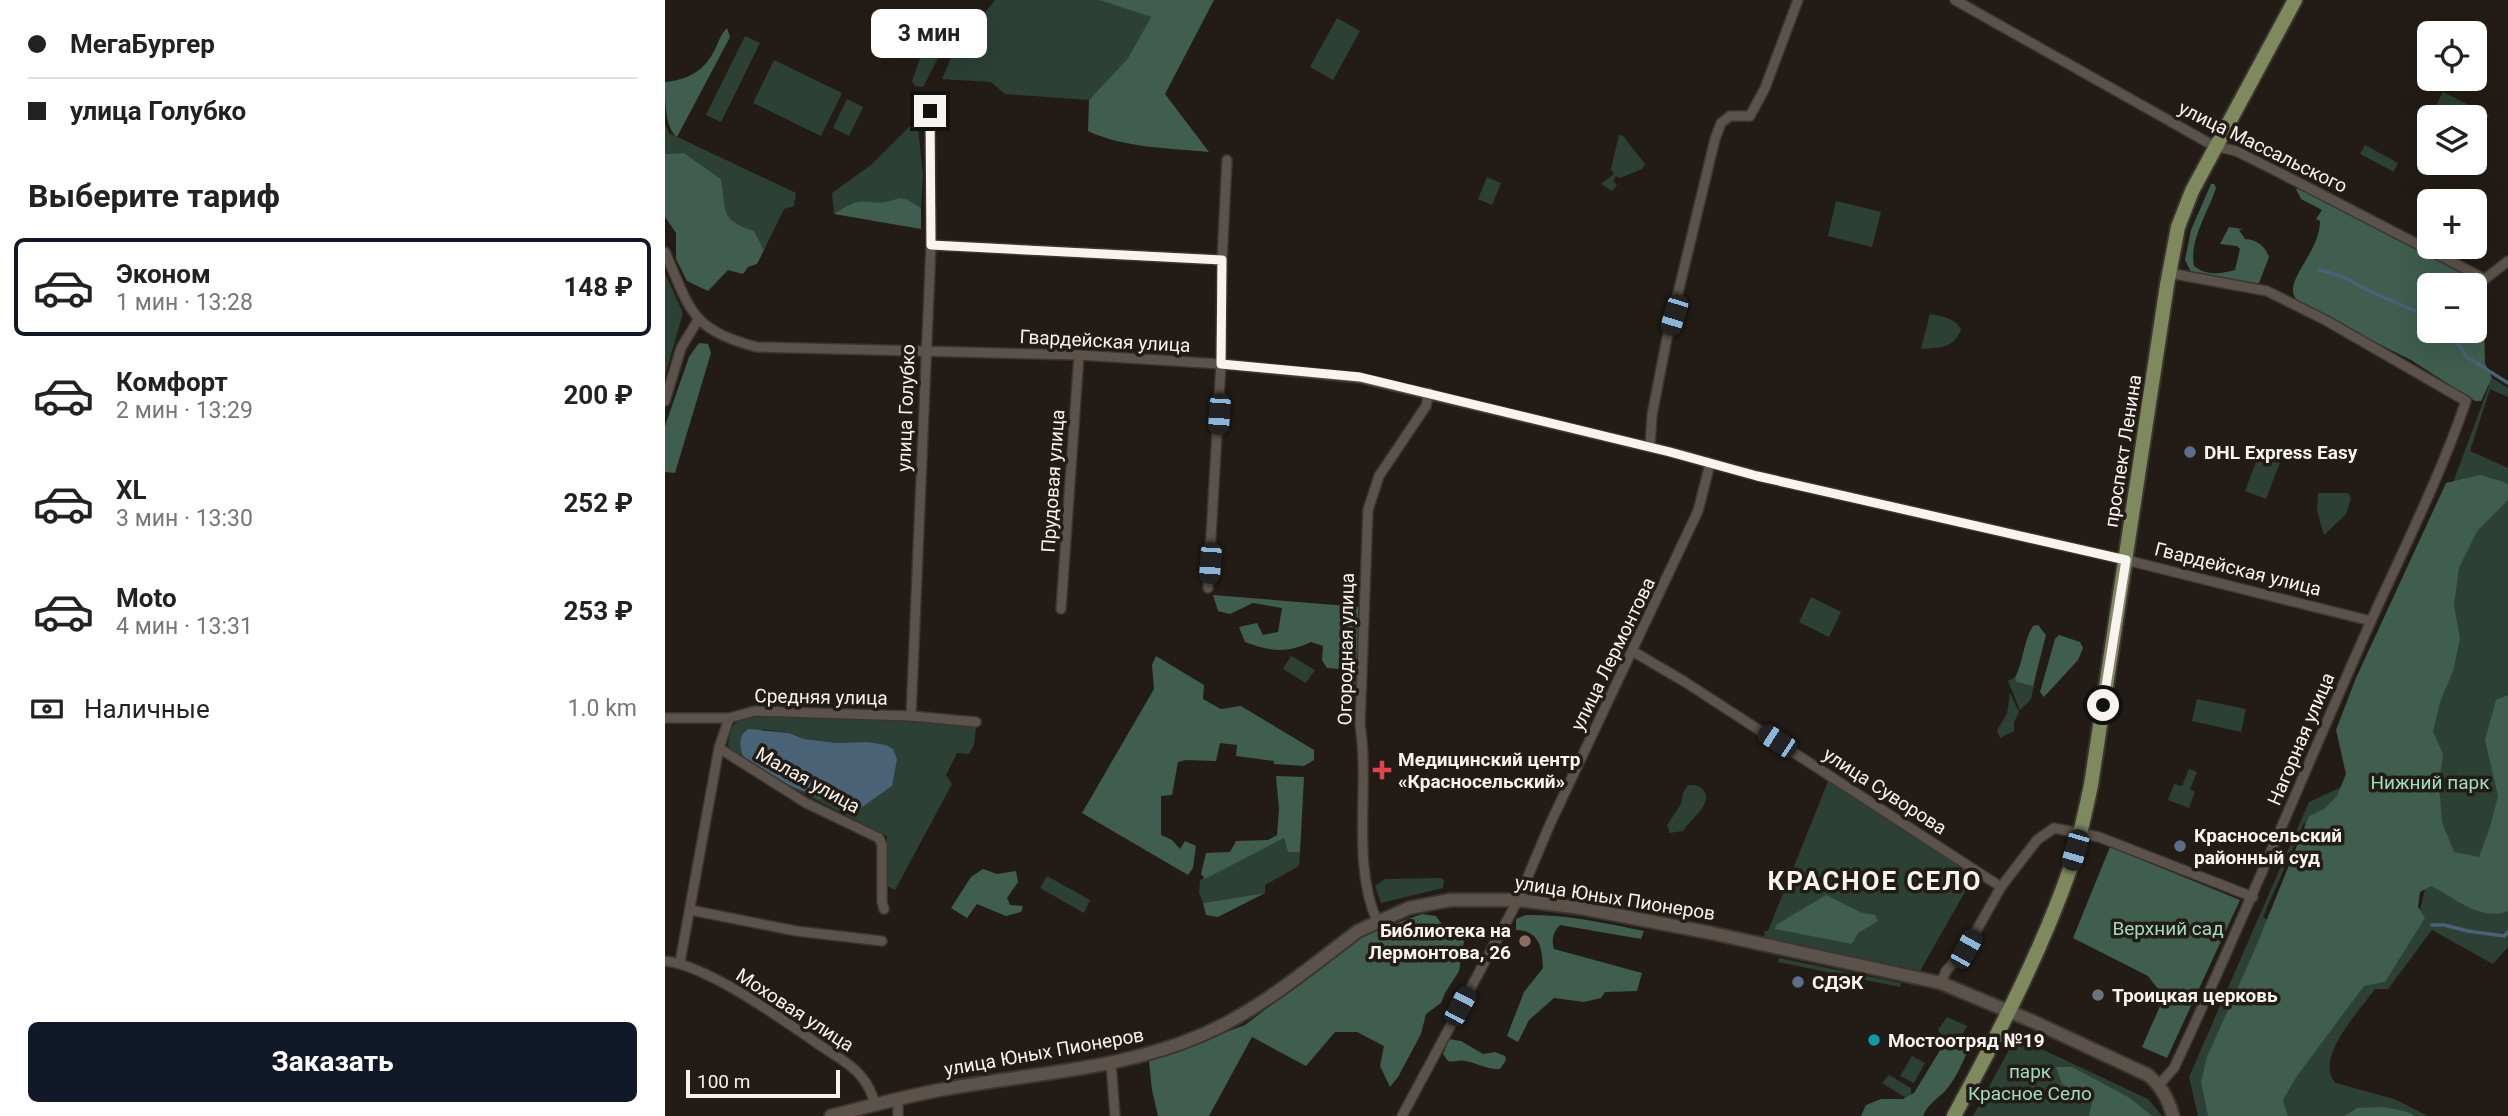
<!DOCTYPE html>
<html lang="ru">
<meta charset="utf-8">
<style>
body{margin:0;font-family:Roboto,sans-serif;background:#f2f2f2;color:#222;height:100vh;display:flex;flex-direction:column;font-size:26px;white-space:nowrap}
*{box-sizing:border-box;margin:0}
p{font-size:23px;color:#767676}
.icon{flex:none;width:38px;height:38px;fill:none;stroke:currentColor;stroke-width:2;stroke-linecap:round;stroke-linejoin:round}
.map{position:relative;flex:1;overflow:hidden}
.sheet{display:flex;flex-direction:column;background:#fff;width:665px}
.sheet>*{flex:none}
.banner{display:grid;align-content:center;height:154px;padding:0 28px;background:#fff}
.controls{position:absolute;left:1752px;top:21px;display:grid;gap:14px}
.controls a{display:grid;place-items:center;width:70px;height:70px;border-radius:10px;background:#fff;box-shadow:0 7px 28px #0002;font-size:35px}
.scale{position:absolute;left:21px;bottom:18px;width:154px;box-sizing:border-box;padding-left:7px;border:4px solid #f8f3ee;border-top:0;font-size:19px;line-height:24px;white-space:nowrap;color:#f8f3ee;-webkit-text-stroke:5px #231c16;paint-order:stroke}
.end{position:absolute;width:32px;height:32px;margin:-16px;border:9px solid #f8f3ee;background:#111;box-shadow:0 0 0 4px #111}
.from{border-radius:50%}
.bubble{position:absolute;height:49px;border-radius:10px;background:#fff;box-shadow:0 7px 28px #0002;font-size:23px;font-weight:700;line-height:49px;text-align:center}
.car{position:absolute;width:21px;height:42px;margin:-21px -10px;border-radius:9px;box-shadow:0 0 5px 2px #0007;background:linear-gradient(#222 24%,#8ab4d8 0 40%,#222 0 76%,#8ab4d8 0 86%,#222 0)}
.banner b{display:flex;align-items:center;gap:24px;height:66px;font-size:26px}
.banner b+b{border-top:2px solid #e0e0e0}
.banner i{width:18px;height:18px;background:#222}
ul{padding:0;list-style:none}
li{display:flex;align-items:center;gap:21px;height:98px;margin:0 14px 10px;padding:0 14px;border:4px solid transparent;border-radius:10px}
li div{flex:1}
li b{display:block;font-size:26px}
li em{font-style:normal;font-weight:700}
li.current{border-color:#111827}
li>.icon{width:63px;height:63px;stroke-width:1.5}
h2{padding:0 28px;font-size:32px;line-height:84px}
.pay{display:flex;align-items:center;gap:18px;height:77px;padding:0 28px;font-size:26px}
.pay p{margin-inline-start:auto}
.cta{display:flex;gap:14px;margin-top:auto;padding:14px 28px}
.cta a{flex:1;height:80px;border-radius:10px;background:#111827;color:#fff;font-size:28px;font-weight:700;line-height:80px;text-align:center}
main{display:flex;flex:1;min-height:0}
.map>svg:first-child{display:block}
.green{fill:#2c4036;fill-rule:evenodd}
.forest{fill:#3f5e4f;fill-rule:evenodd}
.water{fill:#496276}
.lines{fill:none;stroke-linecap:round;stroke-linejoin:round}
.stream{stroke:#496276;stroke-width:3.5}
.minor-casing{stroke:#3b3532;stroke-width:12}
.secondary-casing{stroke:#3b3532;stroke-width:16}
.primary-casing{stroke:#3b3532;stroke-width:18}
.minor{stroke:#5b534b;stroke-width:9}
.secondary{stroke:#5b534b;stroke-width:12}
.primary{stroke:#7e895e;stroke-width:14}
.route{stroke:#f8f3ee;stroke-width:9}
.service-dot{fill:#5c6f8a;stroke:#231c16;stroke-width:2.5}
.health-dot{fill:#e0444e;stroke:#231c16;stroke-width:2.5}
.education-dot{fill:#8d6e63;stroke:#231c16;stroke-width:2.5}
.worship-dot{fill:#6b7280;stroke:#231c16;stroke-width:2.5}
.culture-dot{fill:#0f9aa8;stroke:#231c16;stroke-width:2.5}
.labels{text-anchor:middle;dominant-baseline:central;stroke-width:7;stroke-linejoin:round;paint-order:stroke}
.street-label{font-size:19px;fill:#f8f3ee;stroke:#231c16}
.poi-label{font-size:19px;font-weight:bold;fill:#f8f3ee;stroke:#231c16;text-anchor:start}
.park-label{font-size:19px;fill:#a0dcbf;stroke:#231c16}
.district-label{font-size:26px;font-weight:bold;letter-spacing:2px;fill:#f8f3ee;stroke:#231c16}
</style>
<main>
<section class="sheet">
<div class="banner">
<b><i class="from"></i>МегаБургер</b>
<b><i></i>улица Голубко</b>
</div>
<h2>Выберите тариф</h2>
<ul>
<li class="current"><svg class="icon" aria-label="car" viewBox="0 0 24 24"><path d="M5 17H2v-5l4-1 3-4h7l3 4 3 1v5h-3M9 17h6M6 11h13"/><circle cx="7" cy="17" r="2"/><circle cx="17" cy="17" r="2"/></svg><div><b>Эконом</b><p>1 мин · 13:28</p></div><em>148 ₽</em></li>
<li><svg class="icon" aria-label="car" viewBox="0 0 24 24"><path d="M5 17H2v-5l4-1 3-4h7l3 4 3 1v5h-3M9 17h6M6 11h13"/><circle cx="7" cy="17" r="2"/><circle cx="17" cy="17" r="2"/></svg><div><b>Комфорт</b><p>2 мин · 13:29</p></div><em>200 ₽</em></li>
<li><svg class="icon" aria-label="car" viewBox="0 0 24 24"><path d="M5 17H2v-5l4-1 3-4h7l3 4 3 1v5h-3M9 17h6M6 11h13"/><circle cx="7" cy="17" r="2"/><circle cx="17" cy="17" r="2"/></svg><div><b>XL</b><p>3 мин · 13:30</p></div><em>252 ₽</em></li>
<li><svg class="icon" aria-label="car" viewBox="0 0 24 24"><path d="M5 17H2v-5l4-1 3-4h7l3 4 3 1v5h-3M9 17h6M6 11h13"/><circle cx="7" cy="17" r="2"/><circle cx="17" cy="17" r="2"/></svg><div><b>Moto</b><p>4 мин · 13:31</p></div><em>253 ₽</em></li>
</ul>
<div class="pay"><svg class="icon" aria-label="cash" viewBox="0 0 24 24"><path d="M3 7h18v10H3z"/><circle cx="12" cy="12" r="2"/></svg>Наличные<p>1.0 km</p></div>
<div class="cta"><a>Заказать</a></div>
</section>
<div class="map">
<svg width="1843" height="1116" viewBox="0 0 1843 1116">
<rect width="100%" height="100%" fill="#231c16"/>
<!-- green -->
<g class="green">
<path d="M330 0H434L486 17 463 58 424 100 340 94 326 82 277 79 288 53Z"/>
<path d="M672 18 695 31 668 80 645 67Z"/>
<path d="M264 21 274 24 281 34 274 56 258 87 250 86 247 81 255 58 246 44 248 36Z"/>
<path d="M80 36 95 43 56 122 41 115Z"/>
<path d="M109 60 177 93 156 136 88 103Z"/>
<path d="M1778 92 1824 115 1812 139 1810 138V117L1766 115Z"/>
<path d="M182 99 198 107 184 136 168 128Z"/>
<path d="M252 119 258 175 256 208 241 199 233 198 223 202 208 204 196 202 183 205 169 214 167 193 206 165Z"/>
<path d="M0 125 4 133 131 193 129 206 119 209 99 250 89 231C51 218 63 212 56 179L19 153 0 154Z"/>
<path d="M954 135 958 136 980 164 977 169 955 178 951 176 948 181 952 185 947 191 936 184 949 174 946 169Z"/>
<path d="M1700 145 1733 163 1729 172 1695 154Z"/>
<path d="M822 177 836 183 827 205 813 199Z"/>
<path d="M1171 201 1216 212 1207 247 1163 236Z"/>
<path d="M0 273 18 313 0 376Z"/>
<path d="M1265 314C1276 316 1291 318 1296 330 1287 350 1275 347 1256 349Z"/>
<path d="M1827 378 1843 388V397L1825 389 1805 451 1843 468V947L1828 964 1767 930 1723 989H1710C1696 1009 1647 1060 1671 1083L1729 1099 1763 1116H1533L1524 1077 1644 802 1681 785 1786 488ZM1639 823 1704 844 1763 876 1756 906 1718 983C1680 972 1631 939 1598 917Z"/>
<path d="M1594 454 1615 462 1601 499 1580 491Z"/>
<path d="M1653 493H1683L1686 498 1681 514 1659 535 1652 511Z"/>
<path d="M1146 597 1176 612 1164 637 1134 622Z"/>
<path d="M626 656 650 670 641 683 618 669Z"/>
<path d="M1356 674 1371 675 1366 699 1355 710 1343 681Z"/>
<path d="M1345 693 1354 712 1349 722V731L1335 738 1332 730 1342 714Z"/>
<path d="M1532 699 1581 709 1576 732 1527 721Z"/>
<path d="M89 716 252 720 305 724 311 727 309 745 304 754 292 753 281 775 287 784 230 890 220 885 222 836 85 766 63 746C66 724 67 722 89 716ZM97 729 124 733 139 739 172 743 227 786 189 813 95 770Z"/>
<path d="M1524 769 1532 772 1525 789 1530 792 1524 808 1503 800 1509 784 1517 786Z"/>
<path d="M1164 779 1309 876 1255 971 1100 939 1099 931H1103Z"/>
<path d="M1023 785C1029 785 1035 785 1039 791 1048 805 1024 820 1018 831L1005 833 1002 825 1016 804 1018 793Z"/>
<path d="M619 838 623 852H635L634 866 600 885V893L538 903 534 893 535 880Z"/>
<path d="M382 876 425 900 419 913 375 888Z"/>
<path d="M775 878 779 880 778 888 716 903 710 886 720 879Z"/>
<path d="M1114 958 1236 983 1235 987 1113 962Z"/>
<path d="M1282 1017 1302 1026 1289 1051 1273 1030Z"/>
<path d="M1351 1037 1483 1099 1497 1116H1308Z"/>
<path d="M1247 1056 1260 1063 1249 1083 1235 1076Z"/>
<path d="M1224 1075 1246 1088V1101L1217 1083Z"/>
</g>
<!-- forest -->
<g class="forest">
<path d="M434 0H549L500 94 544 152C504 148 459 148 423 131L424 100 463 58 486 17Z"/>
<path d="M62 28 65 37 12 137C0 128 0 101 0 82 21 80 38 72 48 53 53 44 55 35 62 28Z"/>
<path d="M19 153 56 179C63 212 52 218 89 231L99 250 92 264 83 267 78 274 63 270 43 291 22 281 11 259V233L0 217V154Z"/>
<path d="M1546 184H1549L1551 188C1543 213 1524 240 1529 266 1542 276 1556 274 1570 270L1575 249 1572 246 1555 244 1564 227 1578 229 1574 230 1580 239C1592 240 1600 246 1604 257L1594 283 1589 285 1536 276 1526 272 1520 260 1526 230Z"/>
<path d="M1635 188 1818 283 1820 363 1827 378 1816 401H1810L1746 360 1637 306C1633 302 1628 297 1628 291 1627 273 1655 249 1655 221L1651 219 1657 210 1636 199 1631 189ZM1764 285H1810V331H1764Z"/>
<path d="M233 198 241 199 256 208V229L169 214C177 209 184 203 194 202 211 201 215 206 233 198Z"/>
<path d="M34 343 43 344 46 353 10 473 0 472V426L24 357Z"/>
<path d="M1815 475 1839 482 1843 485V500L1812 531 1794 568 1789 605 1795 639 1788 671 1775 702 1768 732 1778 754 1774 785 1777 822 1789 852 1814 857 1825 827 1833 796 1820 740 1831 700 1843 695V911C1815 922 1791 898 1766 886L1755 892 1753 907 1760 918 1720 982 1699 986 1632 1076 1618 1100 1623 1116H1543L1536 1082 1542 1057 1590 949 1644 816 1659 809 1672 796 1681 774 1671 730 1691 678 1781 483Z"/>
<path d="M548 595 694 607 690 688 681 686 674 669 662 668 657 660 658 646 646 642C621 654 604 651 580 642L574 627 592 623 598 635 613 632 617 608 588 603 565 614 553 611Z"/>
<path d="M1373 625 1381 635 1368 686 1352 682 1350 678C1359 660 1358 642 1368 626Z"/>
<path d="M1394 635 1415 642 1418 648 1413 660 1379 697 1375 692 1390 639Z"/>
<path d="M491 656 539 685 538 699 556 709 576 706 649 750V760L639 766 609 764V761L571 756 572 745 555 743 551 761 521 760 513 762 507 795 496 796V835L507 840 515 849 520 841 531 846 528 868 523 875 417 813 489 689 487 665Z"/>
<path d="M611 776 639 777 635 852H623L619 838 540 879 536 874 541 853 565 852 571 841 603 840 612 835 614 809Z"/>
<path d="M1445 847 1575 900 1502 1058 1477 1047 1499 997 1483 976 1408 938Z"/>
<path d="M318 869 332 874 351 871 353 882 342 898 345 905 358 906 356 912 341 916 312 904 302 918 286 908 306 877Z"/>
<path d="M600 893 553 917 541 915 538 903Z"/>
<path d="M1161 895 1197 913 1210 915 1213 921 1193 933 1187 944 1110 929 1111 925Z"/>
<path d="M757 914 771 916 783 933 799 941 794 971 780 993 776 1003 761 1014 756 1034 733 1077 725 1087 715 1066 719 1046 692 1032H670L641 1066 587 1037 544 1116H493L487 1090 484 1061 580 1025 699 935Z"/>
<path d="M861 915C901 914 940 923 979 931L976 939 895 925C888 932 886 940 889 949L977 973 972 991 940 992 936 998 919 1002 889 998 864 1020 853 1042 842 1036 859 992 878 968C877 948 875 931 851 930V919Z"/>
<path d="M1294 1036 1307 1040C1300 1057 1292 1078 1280 1091 1271 1100 1263 1104 1258 1116H1196L1201 1105 1216 1099H1238L1249 1093 1274 1052 1277 1041Z"/>
<path d="M784 1039 796 1041 818 1054 830 1052 840 1056 841 1060 835 1069C822 1070 813 1063 800 1061 794 1059 790 1063 783 1061L778 1054Z"/>
<path d="M1391 1067H1407L1465 1098 1487 1116H1424L1427 1102 1397 1084Z"/>
<path d="M1719 1107 1743 1112 1749 1116H1680L1692 1108Z"/>
</g>
<!-- water -->
<path class="water" d="M84 729 124 733 139 739 172 743 203 742 221 745 228 749 232 759 227 786 189 813 124 785 81 762C75 752 71 735 84 729Z"/>
<g class="lines">
<!-- stream -->
<g class="stream">
<path d="M1655 270 1679 277 1702 290 1764 317"/>
<path d="M1784 331 1802 357 1843 383"/>
<path d="M1767 925H1779L1803 931 1839 936 1843 932"/>
</g>
<defs>
<g id="minor">
<path d="M1290 0 1549 146 1571 151 1615 173 1820 279 1843 261"/>
<path d="M266 245 557 260"/>
<path d="M0 252C25 309 26 331 92 347L414 355 556 364 695 378 1005 452 1092 476 1461 560 1706 621"/>
<path d="M0 401 16 348 33 320"/>
<path d="M985 447 987 415 1001 343 1050 139 1056 123 1065 116H1085L1100 88 1133 0"/>
<path d="M543 588 556 364 557 260 562 160"/>
<path d="M396 609 414 355"/>
<path d="M969 652 1020 682 1336 887 1372 840 1389 828 1434 837 1588 897"/>
<path d="M246 716 266 245 265 101"/>
<path d="M0 718H64L90 711 246 716 311 722"/>
<path d="M54 748 141 803 214 838 217 845V902L219 909"/>
<path d="M25 910 131 931 217 941"/>
<path d="M712 921C686 862 705 788 695 725L703 510 714 476 761 406 764 393"/>
<path d="M0 961C42 965 120 1021 156 1046 169 1055 185 1063 195 1075 203 1084 207 1093 210 1104"/>
<path d="M15 962 54 748 64 718"/>
<path d="M1276 983 1281 971 1301 949 1336 887"/>
<path d="M446 1063 450 1116"/>
<path d="M1494 1085 1509 1068C1579 920 1640 769 1706 621 1739 548 1775 477 1801 401L1662 321 1602 291 1504 273"/>
<path d="M233 1116V1099"/>
<path d="M737 1116 853 900 885 824 1033 511 1045 464"/>
</g>
<path id="secondary" d="M166 1116C204 1106 241 1096 280 1089 367 1073 457 1070 539 1034 596 1009 644 968 693 931L744 908 785 900H853L916 908 1046 933 1276 983 1367 1021 1483 1075C1497 1087 1503 1099 1508 1116"/>
<path id="primary" d="M1289 1116C1332 1036 1375 955 1405 869 1414 842 1420 813 1426 785L1502 285 1513 227 1527 191 1630 0"/>
</defs>
<!-- minor casing -->
<use href="#minor" class="minor-casing"/>
<!-- secondary casing -->
<use href="#secondary" class="secondary-casing"/>
<!-- primary casing -->
<use href="#primary" class="primary-casing"/>
<!-- minor -->
<use href="#minor" class="minor"/>
<!-- secondary -->
<use href="#secondary" class="secondary"/>
<!-- primary -->
<use href="#primary" class="primary"/>
</g>
<g class="lines">
<!-- route -->
<path class="route" d="M265 111 266 245 557 260 556 364 695 377 1005 452 1092 476 1461 560 1438 705"/>
</g>
<!-- markers -->
<g class="service-dot">
<circle cx="1525" cy="452" r="7"/>
<circle cx="1515" cy="846" r="7"/>
<circle cx="1133" cy="982" r="7"/>
</g>
<path class="health-dot" d="M713.5 759.5h7v7h7v7h-7v7h-7v-7h-7v-7h7z"/>
<circle class="education-dot" cx="860" cy="941" r="7"/>
<circle class="worship-dot" cx="1433" cy="995" r="7"/>
<circle class="culture-dot" cx="1209" cy="1040" r="7"/>
<g class="labels">
<!-- street labels -->
<g class="street-label">
<text transform="translate(1598 147) rotate(26)">улица Массальского</text>
<text transform="translate(440 341) rotate(3)">Гвардейская улица</text>
<text transform="translate(241 408) rotate(-88)">улица Голубко</text>
<text transform="translate(1458 451) rotate(-81)">проспект Ленина</text>
<text transform="translate(388 481) rotate(-86)">Прудовая улица</text>
<text transform="translate(1573 569) rotate(14)">Гвардейская улица</text>
<text transform="translate(681 649) rotate(-89)">Огородная улица</text>
<text transform="translate(948 654) rotate(-64)">улица Лермонтова</text>
<text transform="translate(156 697) rotate(1)">Средняя улица</text>
<text transform="translate(1636 739) rotate(-67)">Нагорная улица</text>
<text transform="translate(143 780) rotate(29)">Малая улица</text>
<text transform="translate(1220 791) rotate(33)">улица Суворова</text>
<text transform="translate(950 898) rotate(9)">улица Юных Пионеров</text>
<text transform="translate(130 1010) rotate(33)">Моховая улица</text>
<text transform="translate(379 1052) rotate(-10)">улица Юных Пионеров</text>
</g>
<!-- poi labels -->
<g class="poi-label">
<text x="1539" y="452">DHL Express Easy</text>
<text x="733" y="759">Медицинский центр<tspan x="733" dy="22">«Красносельский»</tspan></text>
<text x="1529" y="835">Красносельский<tspan x="1529" dy="22">районный суд</tspan></text>
<text x="846" y="930" text-anchor="end">Библиотека на<tspan x="846" dy="22">Лермонтова, 26</tspan></text>
<text x="1147" y="982">СДЭК</text>
<text x="1447" y="995">Троицкая церковь</text>
<text x="1223" y="1040">Мостоотряд №19</text>
</g>
<!-- park labels -->
<g class="park-label">
<text x="1765" y="782">Нижний парк</text>
<text x="1503" y="928">Верхний сад</text>
<text x="1365" y="1071">парк<tspan x="1365" dy="22">Красное Село</tspan></text>
</g>
<!-- district labels -->
<g class="district-label">
<text x="1210" y="881">КРАСНОЕ СЕЛО</text>
</g>
</g>
</svg>
<div class="controls">
<a><svg class="icon" aria-label="locate" viewBox="0 0 24 24"><circle cx="12" cy="12" r="6"/><path d="M12 2v4M12 18v4M2 12h4M18 12h4"/></svg></a>
<a><svg class="icon" aria-label="layers" viewBox="0 0 24 24"><path d="M12 4l9 5-9 5-9-5zM3 14l9 5 9-5"/></svg></a>
<a>+</a>
<a>−</a>
</div>
<div class="scale">100 m</div>
<i class="end from" style="left:1438px;top:705px"></i>
<i class="end" style="left:265px;top:111px"></i>
<div class="bubble" style="left:206px;top:9px;width:116px">3 мин</div>
<i class="car" style="left:1009px;top:315px;rotate:197deg"></i>
<i class="car" style="left:554px;top:414px;rotate:184deg"></i>
<i class="car" style="left:545px;top:563px;rotate:184deg"></i>
<i class="car" style="left:1112px;top:741px;rotate:303deg"></i>
<i class="car" style="left:1410px;top:850px;rotate:196deg"></i>
<i class="car" style="left:1301px;top:949px;rotate:29deg"></i>
<i class="car" style="left:795px;top:1006px;rotate:28deg"></i>
</div>
</main>
